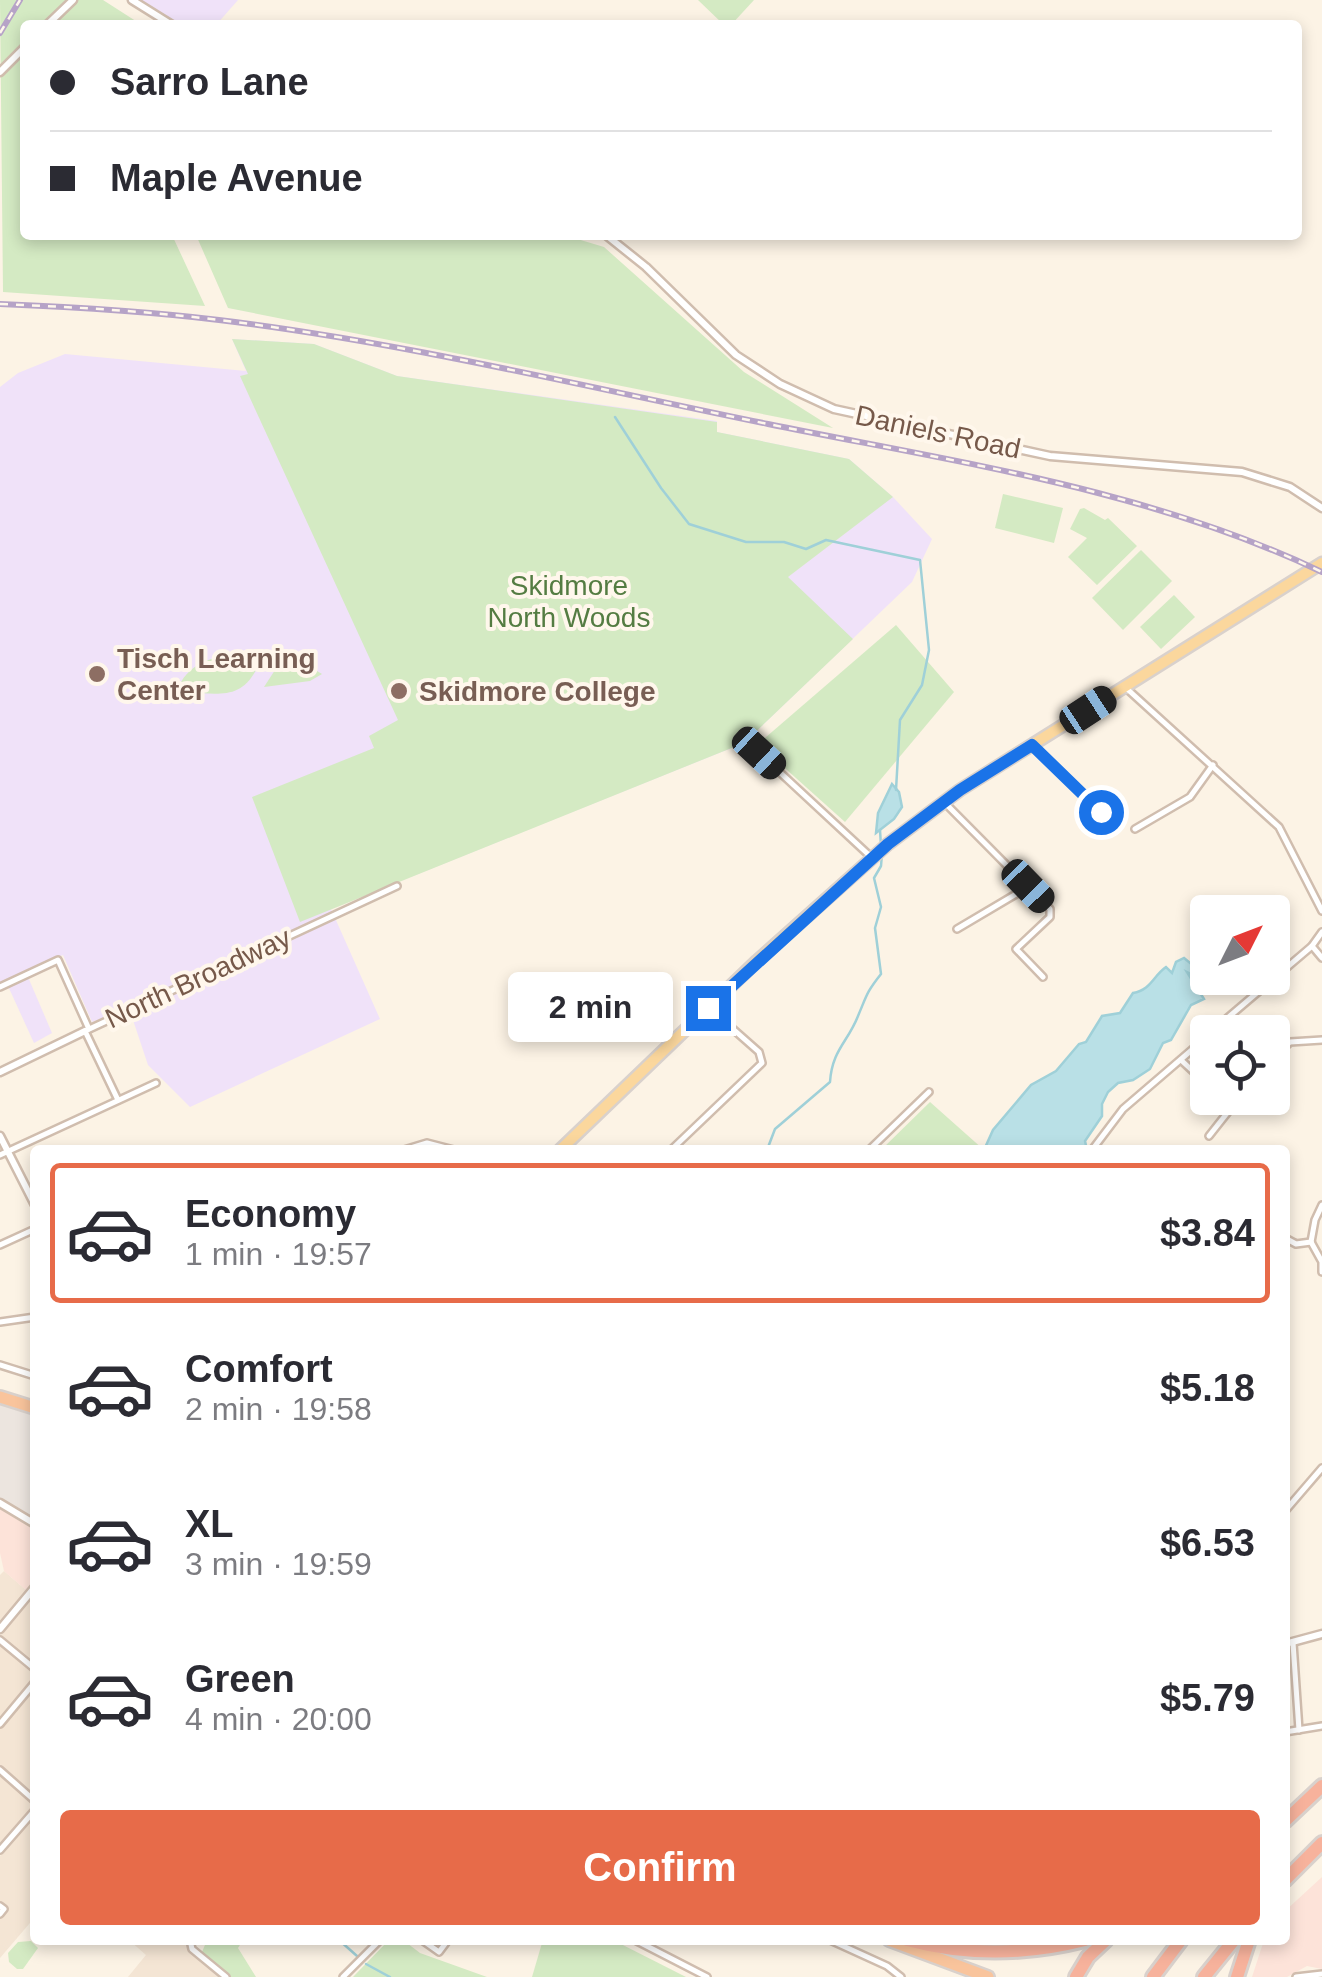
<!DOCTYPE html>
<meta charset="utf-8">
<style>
body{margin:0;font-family:Helvetica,sans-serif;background:#f2f2f3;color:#2b2b33;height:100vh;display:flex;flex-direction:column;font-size:38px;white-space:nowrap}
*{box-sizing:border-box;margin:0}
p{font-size:32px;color:#7c7c81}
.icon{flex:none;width:55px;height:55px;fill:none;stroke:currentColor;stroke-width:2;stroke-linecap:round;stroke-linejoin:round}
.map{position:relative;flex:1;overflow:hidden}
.drawer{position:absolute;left:30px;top:1145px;width:1260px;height:800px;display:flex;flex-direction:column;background:#fff;border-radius:10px;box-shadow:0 5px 15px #0003}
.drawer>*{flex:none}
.top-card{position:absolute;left:20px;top:20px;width:1282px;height:220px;border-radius:10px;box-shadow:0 5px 15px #0003;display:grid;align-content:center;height:220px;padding:0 30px;background:#fff}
.needle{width:65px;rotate:48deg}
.tools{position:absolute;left:1190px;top:895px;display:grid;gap:20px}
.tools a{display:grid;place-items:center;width:100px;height:100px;border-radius:10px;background:#fff;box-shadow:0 5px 15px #0003;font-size:50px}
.end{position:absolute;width:45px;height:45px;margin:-22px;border:12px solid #1a73e8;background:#fff;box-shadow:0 0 0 5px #fff}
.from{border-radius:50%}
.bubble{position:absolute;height:70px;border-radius:10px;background:#fff;box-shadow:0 5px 15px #0003;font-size:32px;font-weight:800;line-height:70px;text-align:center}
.car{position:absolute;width:30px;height:60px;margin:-30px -15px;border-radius:12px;box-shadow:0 0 8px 2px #0007;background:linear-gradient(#222 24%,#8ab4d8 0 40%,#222 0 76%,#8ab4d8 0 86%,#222 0)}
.top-card b{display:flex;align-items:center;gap:35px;height:95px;font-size:38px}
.top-card b+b{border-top:2px solid #e1e1e2}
.top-card i{width:25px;height:25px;background:#2b2b33}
ul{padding:18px 0 0;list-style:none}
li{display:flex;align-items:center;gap:30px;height:140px;margin:0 20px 15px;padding:0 10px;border:5px solid transparent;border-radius:10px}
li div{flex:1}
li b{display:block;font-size:38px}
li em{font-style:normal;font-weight:800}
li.current{border-color:#e76b49}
li>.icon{width:90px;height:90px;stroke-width:1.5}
.cta{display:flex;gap:20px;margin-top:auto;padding:20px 30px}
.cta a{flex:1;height:115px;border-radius:10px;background:#e76b49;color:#fff;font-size:40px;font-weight:800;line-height:115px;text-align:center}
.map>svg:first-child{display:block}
.residential{fill:#f4e5d4}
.commercial{fill:#fde3d9}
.industrial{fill:#ece5df}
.education{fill:#f0e2f9}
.green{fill:#d4eac3}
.water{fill:#b9e0e6;stroke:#9fd0d8;stroke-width:2.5}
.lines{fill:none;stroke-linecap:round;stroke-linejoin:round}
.stream{stroke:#9fd0d8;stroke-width:2.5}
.minor-casing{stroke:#d0bdae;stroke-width:10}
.tertiary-casing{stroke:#d0bdae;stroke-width:11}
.primary-casing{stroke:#d9d1cc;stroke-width:15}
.trunk-casing{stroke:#d9d1cc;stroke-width:16}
.motorway-casing{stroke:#d9d1cc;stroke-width:18}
.minor{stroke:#fff;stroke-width:5}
.tertiary{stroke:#fff;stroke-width:6}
.primary{stroke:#fbd79d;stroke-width:10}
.trunk{stroke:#f9c49c;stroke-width:11}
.motorway{stroke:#f7b29c;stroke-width:12}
.rail-casing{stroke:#b6a3c7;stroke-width:6}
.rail{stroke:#fff7ec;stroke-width:2.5;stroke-dasharray:8;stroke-linecap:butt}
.route{stroke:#1a73e8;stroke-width:12}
.education-dot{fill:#8d6e63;stroke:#fff7ec;stroke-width:4}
.labels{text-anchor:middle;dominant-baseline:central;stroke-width:8;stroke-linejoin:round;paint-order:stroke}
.street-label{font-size:28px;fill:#76594a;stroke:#fff7ec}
.park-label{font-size:28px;fill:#547c42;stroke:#fff7ec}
.education-label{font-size:28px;font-weight:bold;fill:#785e54;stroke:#fff7ec;text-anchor:start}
</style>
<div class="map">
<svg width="1322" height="1977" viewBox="0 0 1322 1977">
<rect width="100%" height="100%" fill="#fcf3e5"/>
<!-- residential -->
<g class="residential">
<path d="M4 1571 27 1591 0 1622V1575Z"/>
<path d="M35 1594V1630L32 1634 35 1636V1667L0 1636Z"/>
<path d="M0 1643 35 1672V1679L0 1720Z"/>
<path d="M35 1686V1797L0 1767V1727Z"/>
<path d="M0 1773 35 1803 0 1848Z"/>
<path d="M35 1814V1917L0 1958V1917L7 1909 0 1902V1856Z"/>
<path d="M129 1940H182L221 1977H128L146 1955Z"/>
</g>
<!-- commercial -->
<g class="commercial">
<path d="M0 1507 35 1530V1581L27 1591 4 1571 0 1553Z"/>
<path d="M1322 1877V1969L1307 1966 1287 1977H1252L1264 1940H1285V1911Z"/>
</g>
<!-- industrial -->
<path class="industrial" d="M0 1400 35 1412V1520L0 1498Z"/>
<!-- education -->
<g class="education">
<path d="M139 0H238L216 25H178Z"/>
<path d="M232 339 314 344 397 376 717 421V432L849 459 893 497 932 539 912 582 744 743 331 909 380 1019 190 1107 148 1065 129 1008 92 1022 63 955 0 982V387L18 373 65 354 246 371Z"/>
<path d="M28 977 52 1033 34 1043 8 986Z"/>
</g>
<!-- green -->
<g class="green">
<path d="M0 0H103L142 25H25V235H172L205 306 3 292Z"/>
<path d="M698 0H754L731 25H724Z"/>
<path d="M196 235H564L604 247 744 372 833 428 228 308Z"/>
<path d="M232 339 314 344 397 376 717 422V432L849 459 893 497 788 577 853 639 744 743 300 922 252 797 374 748 369 736 398 720 255 409 240 376 248 374Z"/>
<path d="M1003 494 1063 508 1054 543 995 528Z"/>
<path d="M1084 508 1105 520 1108 518 1137 546 1097 585 1068 557 1087 538 1070 529 1080 509Z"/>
<path d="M1141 550 1172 581 1123 630 1092 598Z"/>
<path d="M1174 595 1195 617 1161 649 1140 627Z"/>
<path d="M896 625 954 692 845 822 758 744Z"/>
<path d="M251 653 260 662C243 701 222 693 188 693L181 682C196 657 224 655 251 653Z"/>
<path d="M283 667 312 668 322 674 310 681 264 687 275 670Z"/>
<path d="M930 1102 984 1150H881Z"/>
<path d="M207 1940H243L238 1948 256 1977H228L202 1952Z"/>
<path d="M389 1940H403L420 1953 487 1977H353Z"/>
<path d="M31 1941 38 1948 23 1969H17L9 1962 8 1953 18 1942Z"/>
<path d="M615 1941 686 1977H532L542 1943Z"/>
</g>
<!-- water -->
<g class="water">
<path d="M892 784 899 792 902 807 894 819 876 833 878 813Z"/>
<path d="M1184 958 1195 967 1191 974 1187 972 1204 999 1191 1005 1171 1040 1163 1043 1150 1069 1133 1080 1118 1083 1108 1092 1102 1104V1116L1085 1141 1087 1150H984L993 1130 1031 1085 1056 1071 1079 1044 1086 1042 1102 1016 1120 1013 1133 993C1151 990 1153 976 1166 967L1172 973 1176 962Z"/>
</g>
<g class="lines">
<!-- stream -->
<g class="stream">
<path d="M615 417 661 488 689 524 746 542H784L806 549 826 540 920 560 929 650 922 685 900 720 896 790"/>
<path d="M880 830 881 846"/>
<path d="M767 1150 775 1129 830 1082C832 1050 848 1042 858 1016 867 995 866 993 881 974L875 928 881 907 874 878 881 866 882 854"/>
<path d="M339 1940 357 1956"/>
<path d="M366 1964 390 1977"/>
</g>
<defs>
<g id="minor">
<path d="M1125 687 1279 827 1322 911"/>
<path d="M1033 745 1101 812"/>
<path d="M759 753 870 856"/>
<path d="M946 804 1050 909V917L1016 949 1043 977"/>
<path d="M1135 829 1190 797 1213 765"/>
<path d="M957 929 1028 887"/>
<path d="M1312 946 1322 958"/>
<path d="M0 987 58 960 89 1029"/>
<path d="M1211 1032 1312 946 1322 932"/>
<path d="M1272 1059 1290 1042 1322 1040"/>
<path d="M1181 1060 1208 1085"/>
<path d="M118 1100 85 1031 397 886"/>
<path d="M1209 1136 1239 1098"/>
<path d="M404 1150 427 1143 454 1150"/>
<path d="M671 1150 762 1063 759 1052 708 1007"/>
<path d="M869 1150 929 1092"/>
<path d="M1092 1150 1123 1109 1208 1036"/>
<path d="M0 1155 156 1083"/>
<path d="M1285 1238 1296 1244 1311 1242"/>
<path d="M1311 1242 1315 1220 1322 1205"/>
<path d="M1311 1242 1321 1260"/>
<path d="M0 1245 35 1229"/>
<path d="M1322 1260V1272"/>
<path d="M0 1322 35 1317"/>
<path d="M0 1365 35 1376"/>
<path d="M1285 1511 1322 1468"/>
<path d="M0 1640 35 1669"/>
<path d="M1293 1643 1299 1730"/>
<path d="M0 1724 35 1682"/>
<path d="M1285 1732 1322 1726"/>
<path d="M0 1770 35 1801"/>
<path d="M0 1850 35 1810"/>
<path d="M0 1906 4 1909 0 1914"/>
<path d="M190 1940 192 1949 226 1977"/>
<path d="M422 1940 439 1952 448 1940"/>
<path d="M635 1940 707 1977"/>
<path d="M830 1940 887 1966 901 1977"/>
<path d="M343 1977 380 1940"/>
<path d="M1296 1977 1322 1974"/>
</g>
<g id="tertiary">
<path d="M132 0 172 25"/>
<path d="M47 25 73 0"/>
<path d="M0 72 25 47"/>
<path d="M606 235 646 267 736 355 780 384 834 409 1050 456 1242 472 1290 487 1322 508"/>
<path d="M0 1072 85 1031"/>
<path d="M0 1136 35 1205"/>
<path d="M0 1503 35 1524"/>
<path d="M0 1629 35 1587"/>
<path d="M1285 1644 1322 1634"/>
</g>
<path id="primary" d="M560 1150 757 961 888 844 960 790 1322 563"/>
<g id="trunk">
<path d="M0 1397 35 1408"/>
<path d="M889 1940 988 1977"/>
</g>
<g id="motorway">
<path d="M1285 1821 1322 1786"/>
<path d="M1285 1880 1322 1843"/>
<path d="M907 1940C967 1956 1026 1955 1085 1940"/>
<path d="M1076 1977 1088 1957 1106 1940"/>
<path d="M1153 1977 1181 1940"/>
<path d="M1204 1977 1234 1940"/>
<path d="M1237 1977 1249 1940"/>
</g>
</defs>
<!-- minor casing -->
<use href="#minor" class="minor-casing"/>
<!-- tertiary casing -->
<use href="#tertiary" class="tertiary-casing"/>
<!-- primary casing -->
<use href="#primary" class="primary-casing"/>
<!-- trunk casing -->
<use href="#trunk" class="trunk-casing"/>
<!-- motorway casing -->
<use href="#motorway" class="motorway-casing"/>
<!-- minor -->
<use href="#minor" class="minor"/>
<!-- tertiary -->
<use href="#tertiary" class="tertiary"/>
<!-- primary -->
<use href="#primary" class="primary"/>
<!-- trunk -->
<use href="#trunk" class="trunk"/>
<!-- motorway -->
<use href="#motorway" class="motorway"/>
<defs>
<g id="rail">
<path d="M0 33 20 0"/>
<path d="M0 304C73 307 146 311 219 320 403 342 586 387 768 424 955 462 1148 489 1322 572"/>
</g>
</defs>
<!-- rail casing -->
<use href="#rail" class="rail-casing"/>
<!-- rail -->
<use href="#rail" class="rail"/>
</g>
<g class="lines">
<!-- route -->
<path class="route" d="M708 1008 888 844 960 790 1032 745 1101 812"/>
</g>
<!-- markers -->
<g class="education-dot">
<circle cx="97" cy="674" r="10"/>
<circle cx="399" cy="691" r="10"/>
</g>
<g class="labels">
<!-- street labels -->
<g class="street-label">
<text transform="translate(938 432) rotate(12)">Daniels Road</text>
<text transform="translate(198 978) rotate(-25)">North Broadway</text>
</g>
<!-- park labels -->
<g class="park-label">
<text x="569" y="585">Skidmore<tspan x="569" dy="32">North Woods</tspan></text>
</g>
<!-- education labels -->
<g class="education-label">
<text x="117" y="658">Tisch Learning<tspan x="117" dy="32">Center</tspan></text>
<text x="419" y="691">Skidmore College</text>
</g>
</g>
</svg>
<div class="tools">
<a><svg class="needle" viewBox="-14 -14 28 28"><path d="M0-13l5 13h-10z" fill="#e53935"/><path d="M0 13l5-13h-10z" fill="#7c7c81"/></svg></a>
<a><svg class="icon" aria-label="locate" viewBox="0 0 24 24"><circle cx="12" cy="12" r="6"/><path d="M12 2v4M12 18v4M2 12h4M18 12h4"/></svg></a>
</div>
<i class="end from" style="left:1101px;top:812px"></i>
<i class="end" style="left:708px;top:1008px"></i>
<div class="bubble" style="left:508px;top:972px;width:165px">2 min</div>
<i class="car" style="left:1088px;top:710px;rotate:57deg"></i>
<i class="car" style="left:759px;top:753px;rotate:133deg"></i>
<i class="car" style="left:1028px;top:886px;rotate:136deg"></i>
<div class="top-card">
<b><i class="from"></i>Sarro Lane</b>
<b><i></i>Maple Avenue</b>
</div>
<section class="drawer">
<ul>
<li class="current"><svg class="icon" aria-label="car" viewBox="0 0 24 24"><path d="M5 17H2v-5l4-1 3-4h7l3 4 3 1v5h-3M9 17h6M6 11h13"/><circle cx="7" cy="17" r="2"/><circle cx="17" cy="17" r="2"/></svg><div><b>Economy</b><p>1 min · 19:57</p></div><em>$3.84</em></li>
<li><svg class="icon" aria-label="car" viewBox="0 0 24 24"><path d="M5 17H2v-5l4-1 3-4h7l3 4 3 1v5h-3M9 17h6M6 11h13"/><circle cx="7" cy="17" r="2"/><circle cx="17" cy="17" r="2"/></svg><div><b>Comfort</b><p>2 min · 19:58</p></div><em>$5.18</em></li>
<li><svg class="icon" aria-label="car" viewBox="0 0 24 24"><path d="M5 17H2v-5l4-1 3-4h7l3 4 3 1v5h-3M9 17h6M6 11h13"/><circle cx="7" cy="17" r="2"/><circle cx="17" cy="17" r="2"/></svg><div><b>XL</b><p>3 min · 19:59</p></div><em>$6.53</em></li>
<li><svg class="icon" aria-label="car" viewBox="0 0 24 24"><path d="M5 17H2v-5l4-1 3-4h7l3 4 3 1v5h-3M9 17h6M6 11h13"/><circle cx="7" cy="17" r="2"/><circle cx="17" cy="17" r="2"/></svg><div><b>Green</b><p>4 min · 20:00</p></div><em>$5.79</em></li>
</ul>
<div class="cta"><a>Confirm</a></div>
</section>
</div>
